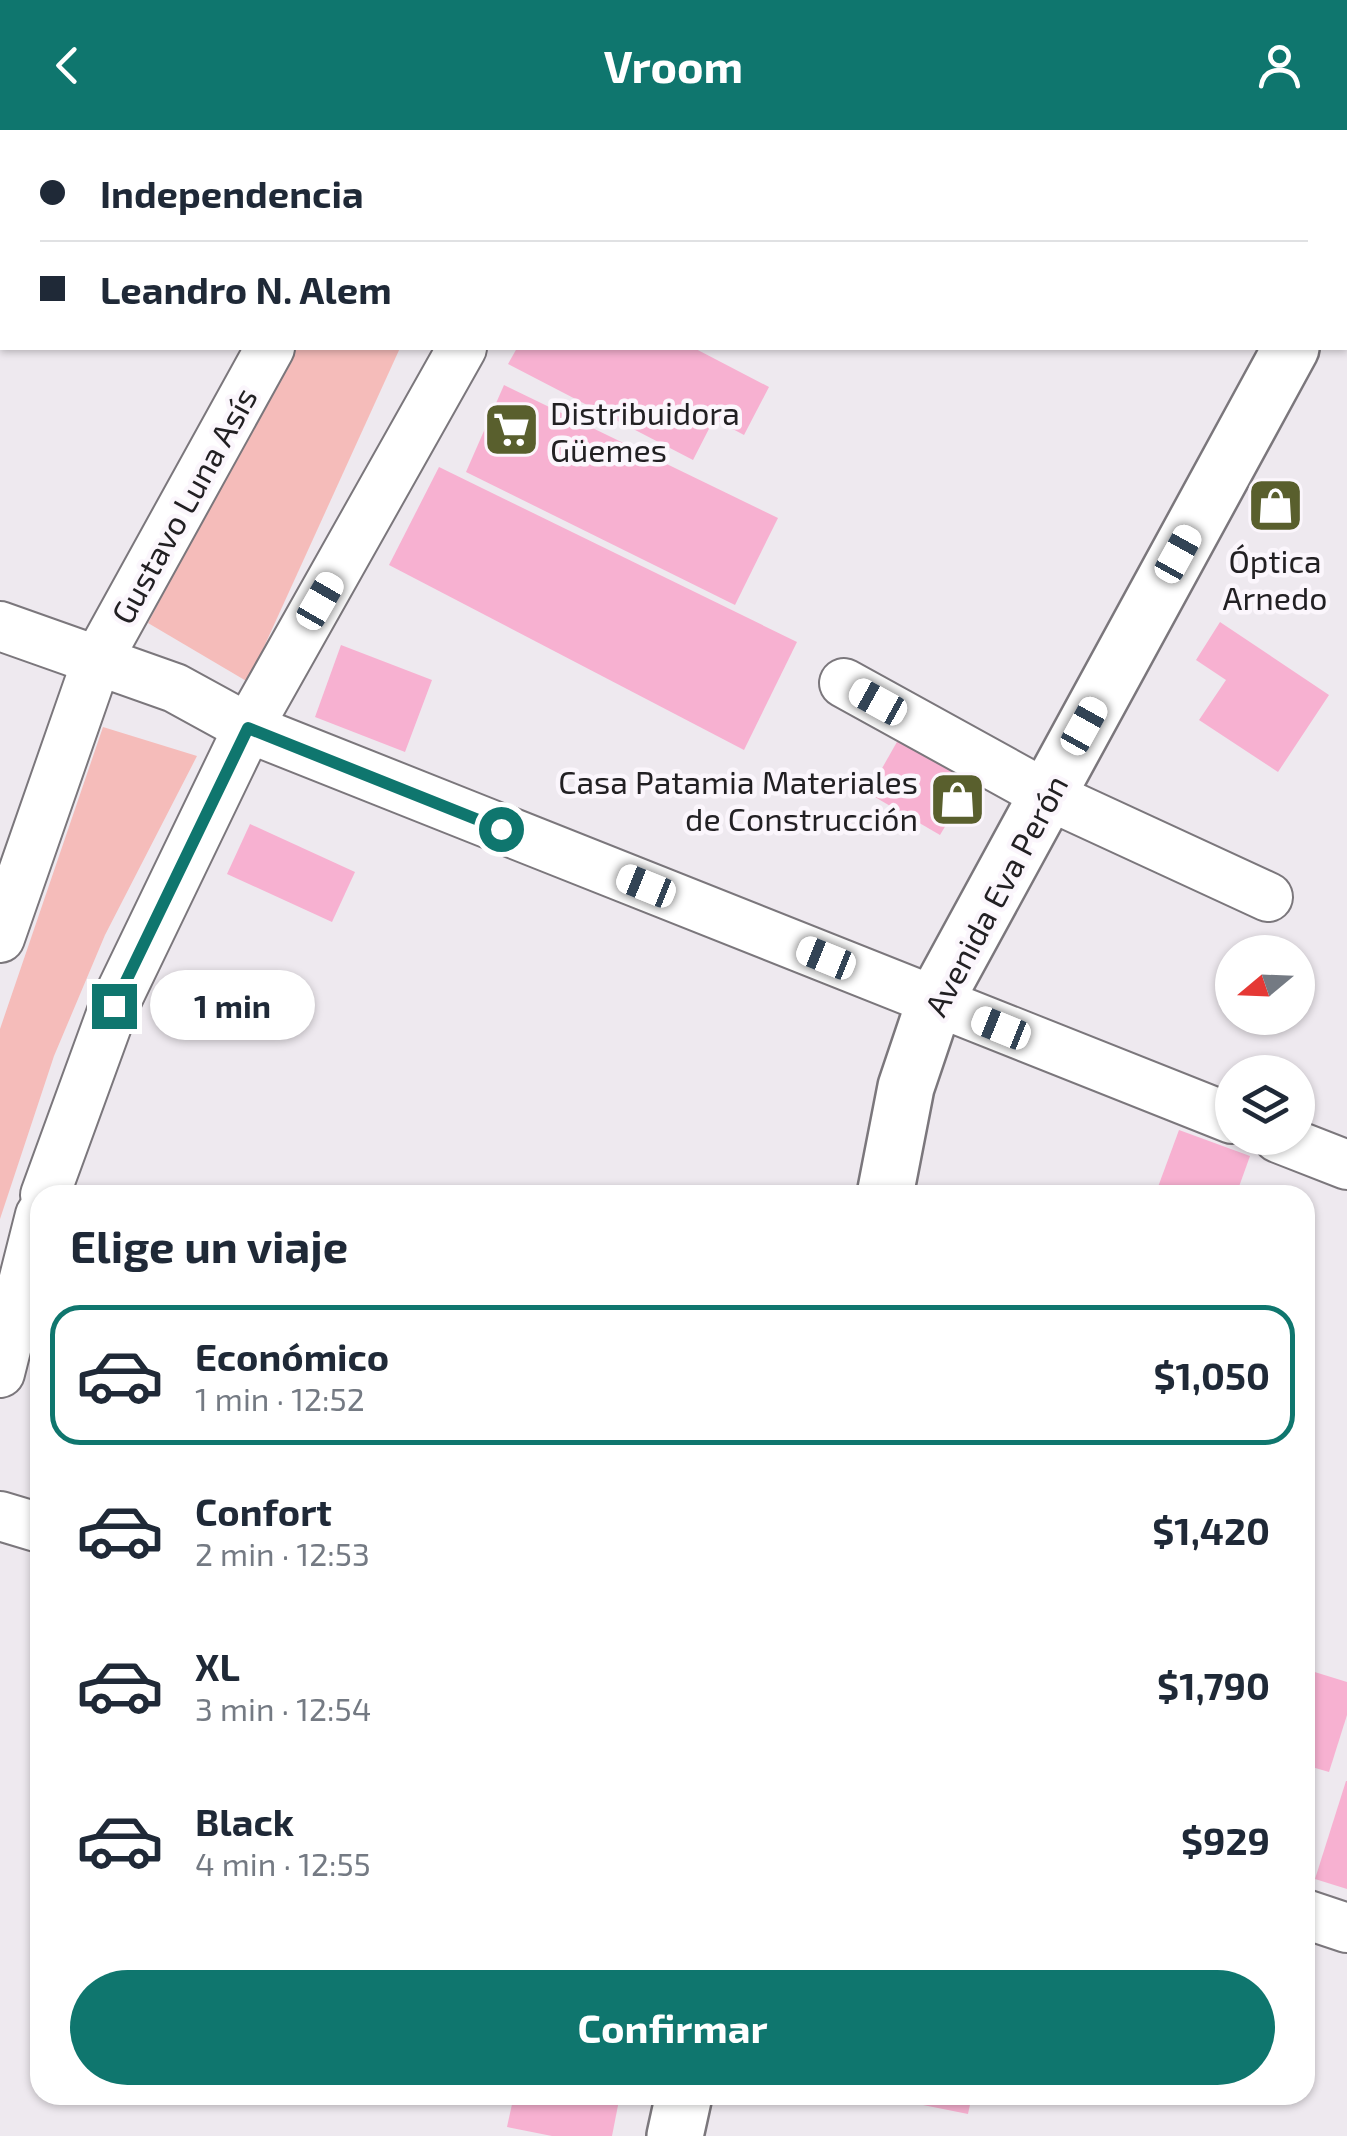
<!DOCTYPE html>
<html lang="es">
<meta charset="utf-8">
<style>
body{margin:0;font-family:"Exo 2",sans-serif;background:#f6f6f7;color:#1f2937;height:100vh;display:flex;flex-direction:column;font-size:38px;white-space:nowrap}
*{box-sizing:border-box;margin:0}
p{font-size:32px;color:#747a83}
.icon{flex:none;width:55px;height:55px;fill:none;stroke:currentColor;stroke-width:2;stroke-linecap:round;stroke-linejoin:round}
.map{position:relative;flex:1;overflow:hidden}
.panel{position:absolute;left:30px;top:1055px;width:1285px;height:920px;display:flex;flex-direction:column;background:#fff;border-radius:30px;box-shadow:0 2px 8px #0004}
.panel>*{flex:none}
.hud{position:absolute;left:0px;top:0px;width:1348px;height:220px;box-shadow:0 2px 8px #0004;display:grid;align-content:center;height:220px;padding:0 40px;background:#fff}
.needle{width:65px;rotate:251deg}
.fabs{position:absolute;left:1215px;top:805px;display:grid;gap:20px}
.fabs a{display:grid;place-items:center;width:100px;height:100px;border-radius:50%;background:#fff;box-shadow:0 2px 8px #0004;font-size:50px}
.end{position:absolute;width:45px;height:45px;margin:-22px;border:12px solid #0f766e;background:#fff;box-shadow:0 0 0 5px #fff}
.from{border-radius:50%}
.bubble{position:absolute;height:70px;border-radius:35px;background:#fff;box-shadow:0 2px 8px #0004;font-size:32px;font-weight:700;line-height:70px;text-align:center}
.car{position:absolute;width:30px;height:60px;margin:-30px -15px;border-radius:12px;box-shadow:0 0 8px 2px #0007;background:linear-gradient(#fff 24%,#345 0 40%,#fff 0 76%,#345 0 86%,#fff 0)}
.hud b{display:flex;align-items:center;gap:35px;height:95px;font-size:38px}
.hud b+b{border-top:2px solid #e0e1e3}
.hud i{width:25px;height:25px;background:#1f2937}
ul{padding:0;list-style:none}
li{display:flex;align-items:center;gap:30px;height:140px;margin:0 20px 15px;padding:0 20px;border:5px solid transparent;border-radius:30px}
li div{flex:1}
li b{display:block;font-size:38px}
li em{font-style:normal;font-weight:700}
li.selected{border-color:#0f766e}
li>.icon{width:90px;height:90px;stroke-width:1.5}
h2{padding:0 40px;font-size:45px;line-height:120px}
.cta{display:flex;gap:20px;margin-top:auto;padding:20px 40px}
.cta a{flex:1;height:115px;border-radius:60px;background:#0f766e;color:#fff;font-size:40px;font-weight:700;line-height:115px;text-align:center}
header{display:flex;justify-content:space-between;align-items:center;height:130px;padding:0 40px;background:#0f766e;color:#fff;font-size:45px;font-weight:700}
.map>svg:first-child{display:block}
.green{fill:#f5bcba}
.building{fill:#f7b1d1}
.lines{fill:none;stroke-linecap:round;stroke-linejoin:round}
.minor-casing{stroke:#7b777c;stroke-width:52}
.major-casing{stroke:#7b777c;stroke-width:60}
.minor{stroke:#fff;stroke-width:48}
.major{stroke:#fff;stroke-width:55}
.route{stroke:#0f766e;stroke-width:12}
.labels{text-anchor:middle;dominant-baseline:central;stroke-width:9;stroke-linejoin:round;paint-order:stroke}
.poi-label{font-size:32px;fill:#222023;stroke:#fbf6fc;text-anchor:start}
.street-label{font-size:32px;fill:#222023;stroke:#fbf6fc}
</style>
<header><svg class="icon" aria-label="back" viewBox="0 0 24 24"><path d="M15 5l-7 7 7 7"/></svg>Vroom<svg class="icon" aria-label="person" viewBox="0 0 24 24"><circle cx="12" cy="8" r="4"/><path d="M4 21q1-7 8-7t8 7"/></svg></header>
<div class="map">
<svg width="1347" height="2006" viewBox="0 0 1347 2006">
<rect width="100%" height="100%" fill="#eee9ef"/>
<!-- green -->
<g class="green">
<path d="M293 218H400L248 552 148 493Z"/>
<path d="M103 597 197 626 105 805 54 926 0 1089V899Z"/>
</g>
<!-- building -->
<g class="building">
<path d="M517 218H694L769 257 744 305 714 289 693 330 508 234Z"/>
<path d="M504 255 778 388 735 475 466 342Z"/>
<path d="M439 337 797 512 744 620 389 435Z"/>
<path d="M1220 492 1329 565 1278 642 1199 590 1226 550 1196 530Z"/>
<path d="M341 515 432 550 405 622 315 587Z"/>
<path d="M906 596 979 639 940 705 868 663Z"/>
<path d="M250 694 355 742 332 792 227 744Z"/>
<path d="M1179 1000 1250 1026 1236 1065H1155Z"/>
<path d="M1305 1539 1347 1552V1585L1329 1642 1305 1635Z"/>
<path d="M1346 1651H1347V1759L1315 1749Z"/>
<path d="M514 1965H620L612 2006H552L507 1997Z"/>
<path d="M873 1965H972L968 1984Z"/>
</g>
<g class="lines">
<defs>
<g id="minor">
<path d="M15 0 20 2"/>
<path d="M1018 0 1022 2"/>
<path d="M383 2 384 0"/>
<path d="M569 2 570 0"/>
<path d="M1345 192 1347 193"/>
<path d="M0 496 175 558 248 598 1232 989"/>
<path d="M844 553 1047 665 1268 767"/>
<path d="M0 808 96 533 270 218"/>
<path d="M1278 1008 1347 1035"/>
<path d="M45 1065 114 876 248 598 462 218"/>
<path d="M0 1243 40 1085"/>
<path d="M0 1386 40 1398"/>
<path d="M1305 1784 1347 1798"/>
</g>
<g id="major">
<path d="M1345 114 1347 110"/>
<path d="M885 1065 906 957 935 871 1291 218"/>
<path d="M675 2006 684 1965"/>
</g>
</defs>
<!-- minor casing -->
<use href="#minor" class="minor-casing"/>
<!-- major casing -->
<use href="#major" class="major-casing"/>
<!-- minor -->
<use href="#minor" class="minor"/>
<!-- major -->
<use href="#major" class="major"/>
</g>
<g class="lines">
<!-- route -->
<path class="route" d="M114 876 248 598 501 699"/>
</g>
<!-- icons -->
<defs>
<symbol id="supermarket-square" viewBox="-11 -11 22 22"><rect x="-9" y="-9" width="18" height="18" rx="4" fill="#595f2d" stroke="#fbf6fc"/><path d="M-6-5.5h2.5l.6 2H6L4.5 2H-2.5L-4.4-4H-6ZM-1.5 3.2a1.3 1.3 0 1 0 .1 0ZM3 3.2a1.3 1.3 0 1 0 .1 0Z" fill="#fff"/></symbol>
<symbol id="shop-square" viewBox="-11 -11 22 22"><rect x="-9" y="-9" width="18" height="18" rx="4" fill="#595f2d" stroke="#fbf6fc"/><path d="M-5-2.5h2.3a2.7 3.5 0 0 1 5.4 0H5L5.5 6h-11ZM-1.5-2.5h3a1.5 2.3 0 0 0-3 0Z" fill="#fff"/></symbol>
</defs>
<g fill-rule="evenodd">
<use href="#supermarket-square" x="480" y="268" width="63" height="63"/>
<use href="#shop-square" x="1244" y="344" width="63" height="63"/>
<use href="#shop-square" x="926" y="638" width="63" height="63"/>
</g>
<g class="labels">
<!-- poi labels -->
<g class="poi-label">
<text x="550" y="282">Distribuidora<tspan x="550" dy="37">Güemes</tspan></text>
<text x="1275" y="430" text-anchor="middle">Óptica<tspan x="1275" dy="37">Arnedo</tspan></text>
<text x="918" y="651" text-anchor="end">Casa Patamia Materiales<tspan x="918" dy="37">de Construcción</tspan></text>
</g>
<!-- street labels -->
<g class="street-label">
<text transform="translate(183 375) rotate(-61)">Gustavo Luna Asís</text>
<text transform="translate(995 765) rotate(-62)">Avenida Eva Perón</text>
</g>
</g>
</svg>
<div class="fabs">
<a><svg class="needle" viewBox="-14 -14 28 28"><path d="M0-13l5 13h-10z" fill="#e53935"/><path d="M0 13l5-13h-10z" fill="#747a83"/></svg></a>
<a><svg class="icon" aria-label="layers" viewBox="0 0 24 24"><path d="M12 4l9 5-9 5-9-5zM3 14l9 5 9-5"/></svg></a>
</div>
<i class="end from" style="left:501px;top:699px"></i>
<i class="end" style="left:114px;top:876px"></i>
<div class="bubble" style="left:150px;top:840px;width:165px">1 min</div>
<i class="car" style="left:1178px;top:424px;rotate:29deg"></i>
<i class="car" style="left:320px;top:471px;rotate:30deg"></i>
<i class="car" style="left:878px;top:572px;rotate:299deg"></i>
<i class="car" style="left:1084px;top:596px;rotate:29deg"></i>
<i class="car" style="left:646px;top:756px;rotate:292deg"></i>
<i class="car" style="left:826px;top:828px;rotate:292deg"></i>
<i class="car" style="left:1001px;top:898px;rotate:292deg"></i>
<div class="hud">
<b><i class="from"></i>Independencia</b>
<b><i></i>Leandro N. Alem</b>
</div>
<section class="panel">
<h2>Elige un viaje</h2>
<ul>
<li class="selected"><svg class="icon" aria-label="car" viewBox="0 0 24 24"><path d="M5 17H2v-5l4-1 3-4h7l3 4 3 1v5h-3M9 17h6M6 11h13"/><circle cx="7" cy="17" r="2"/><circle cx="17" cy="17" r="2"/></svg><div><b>Económico</b><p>1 min · 12:52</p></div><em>$1,050</em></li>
<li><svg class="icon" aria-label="car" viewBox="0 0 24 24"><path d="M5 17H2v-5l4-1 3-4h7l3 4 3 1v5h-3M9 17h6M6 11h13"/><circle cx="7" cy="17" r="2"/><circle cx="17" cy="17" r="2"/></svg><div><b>Confort</b><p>2 min · 12:53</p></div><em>$1,420</em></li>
<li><svg class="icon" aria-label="car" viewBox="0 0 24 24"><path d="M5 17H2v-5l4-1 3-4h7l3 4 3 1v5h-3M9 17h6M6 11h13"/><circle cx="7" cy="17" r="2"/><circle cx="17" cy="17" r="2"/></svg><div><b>XL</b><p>3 min · 12:54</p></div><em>$1,790</em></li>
<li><svg class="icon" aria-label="car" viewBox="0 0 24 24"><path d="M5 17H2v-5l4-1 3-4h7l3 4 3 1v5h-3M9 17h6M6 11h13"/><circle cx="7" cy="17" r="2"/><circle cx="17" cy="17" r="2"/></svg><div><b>Black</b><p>4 min · 12:55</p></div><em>$929</em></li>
</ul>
<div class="cta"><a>Confirmar</a></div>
</section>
</div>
